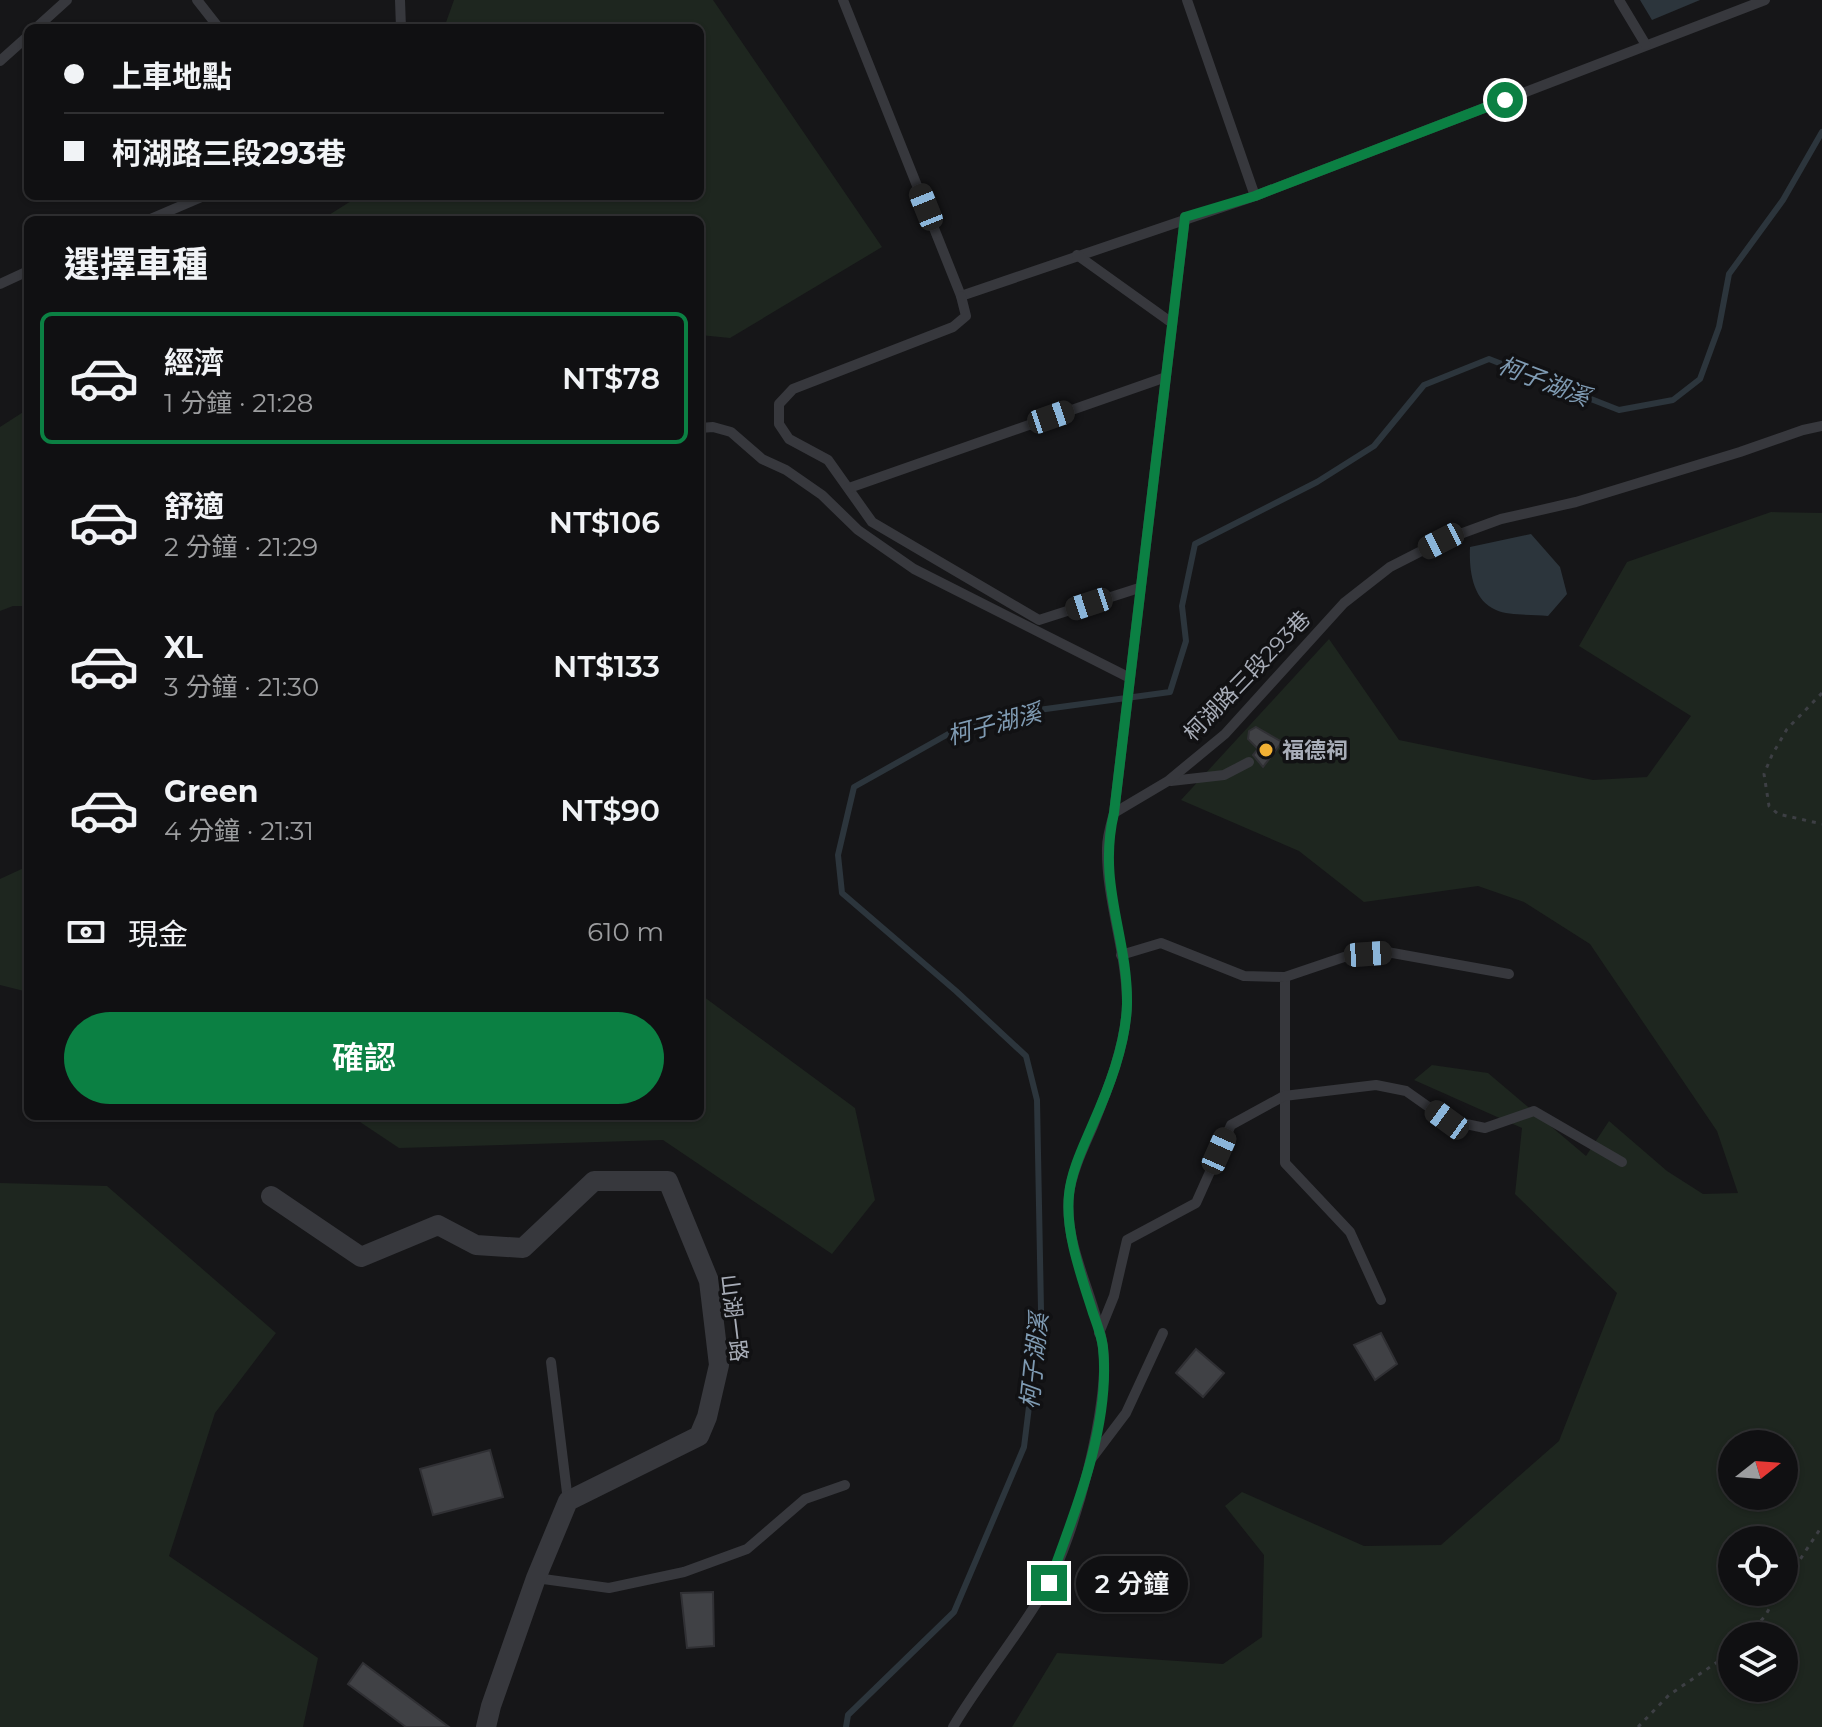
<!DOCTYPE html>
<html lang="zh-TW">
<meta charset="utf-8">
<style>
body{margin:0;font-family:Montserrat,"Noto Sans TC",sans-serif;background:#19191b;color:#f1f3f6;height:100vh;display:flex;flex-direction:column;font-size:30px;white-space:nowrap}
*{box-sizing:border-box;margin:0}
p{font-size:26px;color:#9c9d9f}
.icon{flex:none;width:44px;height:44px;fill:none;stroke:currentColor;stroke-width:2;stroke-linecap:round;stroke-linejoin:round}
.map{position:relative;flex:1;overflow:hidden}
.panel{position:absolute;left:24px;top:216px;width:680px;height:904px;display:flex;flex-direction:column;background:#101012;border-radius:12px;box-shadow:0 2px 6px #0004,0 0 0 2px #303032}
.panel>*{flex:none}
.banner{position:absolute;left:24px;top:24px;width:680px;height:176px;border-radius:12px;box-shadow:0 2px 6px #0004,0 0 0 2px #303032;display:grid;align-content:center;height:176px;padding:0 40px;background:#101012}
.needle{width:52px;rotate:73deg}
.fabs{position:absolute;left:1718px;top:1430px;display:grid;gap:16px}
.fabs a{display:grid;place-items:center;width:80px;height:80px;border-radius:50%;background:#101012;box-shadow:0 2px 6px #0004,0 0 0 2px #303032;font-size:40px}
.end{position:absolute;width:36px;height:36px;margin:-18px;border:10px solid #0b8043;background:#fff;box-shadow:0 0 0 4px #fff}
.from{border-radius:50%}
.bubble{position:absolute;height:56px;border-radius:28px;background:#101012;box-shadow:0 2px 6px #0004,0 0 0 2px #303032;font-size:26px;font-weight:600;line-height:56px;text-align:center}
.car{position:absolute;width:24px;height:48px;margin:-24px -12px;border-radius:10px;box-shadow:0 0 6px 2px #0007;background:linear-gradient(#222 24%,#8ab4d8 0 40%,#222 0 76%,#8ab4d8 0 86%,#222 0)}
.banner b{display:flex;align-items:center;gap:28px;height:76px;font-size:30px}
.banner b+b{border-top:2px solid #303032}
.banner i{width:20px;height:20px;background:#f1f3f6}
ul{padding:0;list-style:none}
li{display:flex;align-items:center;gap:24px;height:132px;margin:0 16px 12px;padding:0 24px;border:4px solid transparent;border-radius:12px}
li div{flex:1}
li b{display:block;font-size:30px}
li em{font-style:normal;font-weight:600}
li.current{border-color:#0b8043}
li>.icon{width:72px;height:72px;stroke-width:1.5}
h2{padding:0 40px;font-size:36px;line-height:96px}
.pay{display:flex;align-items:center;gap:20px;height:88px;padding:0 40px;font-size:30px}
.pay p{margin-inline-start:auto}
.primary-button{display:flex;gap:16px;margin-top:auto;padding:16px 40px}
.primary-button a{flex:1;height:92px;border-radius:48px;background:#0b8043;color:#fff;font-size:32px;font-weight:600;line-height:92px;text-align:center}
.map>svg:first-child{display:block}
.green{fill:#1e261f;fill-rule:evenodd}
.water{fill:#2c353c}
.lines{fill:none;stroke-linecap:round;stroke-linejoin:round}
.stream{stroke:#2c353c;stroke-width:6}
.building{fill:#404145;stroke:#303034;stroke-width:2}
.path{stroke:#3d3f44;stroke-width:3;stroke-dasharray:4 6;stroke-linecap:butt}
.service{stroke:#37383d;stroke-width:10}
.minor{stroke:#37383d;stroke-width:20}
.route{stroke:#0b8043;stroke-width:10}
.poi-dot{fill:#f2b134;stroke:#111113;stroke-width:3}
.labels{text-anchor:middle;dominant-baseline:central;stroke-width:7;stroke-linejoin:round;paint-order:stroke}
.street-label{font-size:22px;fill:#a8adb8;stroke:#111113}
.poi-label{font-size:22px;font-weight:bold;fill:#a8adb8;stroke:#111113;text-anchor:start}
.water-label{font-size:24px;font-style:italic;fill:#7f9bb3;stroke:#111113}
</style>
<div class="map">
<svg width="1822" height="1727" viewBox="0 0 1822 1727">
<rect width="100%" height="100%" fill="#161618"/>
<!-- green -->
<g class="green">
<path d="M454 0H713L882 247 730 338 700 335V220H321L359 196H700V28H444Z"/>
<path d="M28 409V606H13L0 611V427Z"/>
<path d="M1771 512 1822 513V1727H1012L1057 1653 1223 1664 1262 1637 1264 1555 1225 1506 1242 1492 1364 1546 1441 1545 1559 1441 1617 1293 1515 1194 1522 1128 1414 1080 1432 1065 1488 1073 1586 1156 1609 1121 1667 1171 1703 1194 1738 1193 1717 1131 1590 944 1524 902 1478 886 1364 902 1299 851 1181 800 1329 639 1399 740 1593 780 1647 777 1691 716 1579 646 1627 562ZM1732 1444H1784V1496H1732ZM1732 1540H1784V1592H1732ZM1732 1636H1784V1688H1732Z"/>
<path d="M28 866V992L0 985V879Z"/>
<path d="M700 994 855 1108 875 1200 832 1254 663 1140 399 1148 351 1116H700Z"/>
<path d="M0 1183 107 1186 276 1333 215 1413 169 1556 318 1658 303 1727H0Z"/>
</g>
<!-- water -->
<g class="water">
<path d="M1640 0H1700L1652 20Z"/>
<path d="M1531 534 1560 567 1567 594 1548 616C1533 614 1509 616 1496 610 1472 600 1469 569 1470 547Z"/>
</g>
<g class="lines">
<!-- stream -->
<path class="stream" d="M846 1727 848 1715 954 1612 1024 1447 1041 1310 1037 1100 1026 1056 956 991 842 893 838 855 854 787 950 733 1031 711 1170 692 1186 641 1182 606 1195 544 1317 482 1374 446 1424 385 1489 359 1619 410 1673 400 1700 379 1719 327 1729 274 1783 200 1822 132"/>
</g>
<!-- building -->
<g class="building">
<path d="M1256 727 1282 742 1263 767 1253 755 1258 749 1248 739 1249 731Z"/>
<path d="M1381 1333 1397 1364 1375 1380 1354 1345Z"/>
<path d="M1196 1349 1224 1373 1203 1397 1176 1373Z"/>
<path d="M490 1450 503 1497 433 1515 420 1469Z"/>
<path d="M713 1592 714 1646 687 1648 681 1593Z"/>
<path d="M363 1663 449 1727H406L348 1684Z"/>
</g>
<g class="lines">
<!-- path -->
<g class="path">
<path d="M1822 693 1787 729 1772 755 1764 774 1769 806 1778 814 1822 824"/>
<path d="M1784 1584 1822 1526"/>
<path d="M1748 1636 1765 1616 1779 1592"/>
<path d="M1638 1727 1669 1695 1732 1652"/>
</g>
<!-- service -->
<g class="service">
<path d="M197 0 219 28"/>
<path d="M400 0 401 28"/>
<path d="M843 0 961 296 1255 196 1765 0"/>
<path d="M1187 0 1255 196"/>
<path d="M1619 0 1646 45"/>
<path d="M36 28 67 0"/>
<path d="M0 61 28 36"/>
<path d="M148 220 204 196"/>
<path d="M1077 255 1172 323"/>
<path d="M0 284 28 271"/>
<path d="M961 296 966 316 953 327 793 389 779 404V424L789 439 828 460 872 522 1039 620 1139 588"/>
<path d="M700 428 713 427 731 432 762 459 786 470 822 495 858 530 914 569 1128 677"/>
<path d="M849 488 1166 377"/>
<path d="M1171 781 1224 775 1249 762"/>
<path d="M1114 813 1185 217"/>
<path d="M1121 955 1161 943 1244 976 1285 977V1163L1350 1232 1381 1300"/>
<path d="M1285 977 1350 955 1387 952 1509 974"/>
<path d="M1099 1333 1114 1296 1127 1240 1196 1203 1231 1125 1284 1096 1376 1085 1406 1091 1447 1120 1485 1128 1534 1111 1622 1162"/>
<path d="M551 1362 568 1501"/>
<path d="M1092 1458 1126 1413 1163 1333"/>
<path d="M536 1578 609 1588 684 1572 747 1549 805 1499 845 1485"/>
<path d="M953 1727C982 1678 1019 1635 1047 1586 1074 1539 1111 1401 1103 1347 1096 1297 1063 1246 1069 1194 1072 1171 1084 1147 1093 1126 1108 1089 1126 1044 1127 1004 1127 952 1106 900 1107 848 1107 836 1111 824 1114 813L1168 781 1225 734 1344 603 1390 567 1441 541 1501 519 1576 502 1740 452 1803 430 1822 426"/>
</g>
<!-- minor -->
<path class="minor" d="M271 1196 361 1257 438 1225 476 1245 523 1248 594 1181H668L709 1281 719 1365 707 1417 699 1436 568 1501 536 1578 491 1706 486 1727"/>
</g>
<g class="lines">
<!-- route -->
<path class="route" d="M1049 1583C1075 1512 1111 1425 1103 1348 1102 1337 1097 1324 1093 1313 1082 1278 1065 1233 1069 1195 1071 1172 1083 1147 1092 1126 1108 1090 1126 1045 1127 1004 1128 936 1097 885 1114 813L1185 217 1255 196 1505 100"/>
</g>
<!-- markers -->
<circle class="poi-dot" cx="1266" cy="750" r="8"/>
<g class="labels">
<!-- street labels -->
<g class="street-label">
<text transform="translate(1247 676) rotate(-46)">柯湖路三段293巷</text>
<text transform="translate(734 1318) rotate(83)">山湖一路</text>
</g>
<!-- poi labels -->
<g class="poi-label">
<text x="1282" y="750">福德祠</text>
</g>
<!-- water labels -->
<g class="water-label">
<text transform="translate(1544 381) rotate(21)">柯子湖溪</text>
<text transform="translate(994 724) rotate(-15)">柯子湖溪</text>
<text transform="translate(1034 1361) rotate(-84)">柯子湖溪</text>
</g>
</g>
</svg>
<div class="fabs">
<a><svg class="needle" viewBox="-14 -14 28 28"><path d="M0-13l5 13h-10z" fill="#e53935"/><path d="M0 13l5-13h-10z" fill="#9c9d9f"/></svg></a>
<a><svg class="icon" aria-label="locate" viewBox="0 0 24 24"><circle cx="12" cy="12" r="6"/><path d="M12 2v4M12 18v4M2 12h4M18 12h4"/></svg></a>
<a><svg class="icon" aria-label="layers" viewBox="0 0 24 24"><path d="M12 4l9 5-9 5-9-5zM3 14l9 5 9-5"/></svg></a>
</div>
<i class="end from" style="left:1505px;top:100px"></i>
<i class="end" style="left:1049px;top:1583px"></i>
<div class="bubble" style="left:1076px;top:1556px;width:112px">2 分鐘</div>
<i class="car" style="left:926px;top:207px;rotate:338deg"></i>
<i class="car" style="left:1051px;top:417px;rotate:71deg"></i>
<i class="car" style="left:1441px;top:541px;rotate:243deg"></i>
<i class="car" style="left:1089px;top:604px;rotate:252deg"></i>
<i class="car" style="left:1368px;top:954px;rotate:86deg"></i>
<i class="car" style="left:1447px;top:1120px;rotate:306deg"></i>
<i class="car" style="left:1219px;top:1151px;rotate:24deg"></i>
<div class="banner">
<b><i class="from"></i>上車地點</b>
<b><i></i>柯湖路三段293巷</b>
</div>
<section class="panel">
<h2>選擇車種</h2>
<ul>
<li class="current"><svg class="icon" aria-label="car" viewBox="0 0 24 24"><path d="M5 17H2v-5l4-1 3-4h7l3 4 3 1v5h-3M9 17h6M6 11h13"/><circle cx="7" cy="17" r="2"/><circle cx="17" cy="17" r="2"/></svg><div><b>經濟</b><p>1 分鐘 · 21:28</p></div><em>NT$78</em></li>
<li><svg class="icon" aria-label="car" viewBox="0 0 24 24"><path d="M5 17H2v-5l4-1 3-4h7l3 4 3 1v5h-3M9 17h6M6 11h13"/><circle cx="7" cy="17" r="2"/><circle cx="17" cy="17" r="2"/></svg><div><b>舒適</b><p>2 分鐘 · 21:29</p></div><em>NT$106</em></li>
<li><svg class="icon" aria-label="car" viewBox="0 0 24 24"><path d="M5 17H2v-5l4-1 3-4h7l3 4 3 1v5h-3M9 17h6M6 11h13"/><circle cx="7" cy="17" r="2"/><circle cx="17" cy="17" r="2"/></svg><div><b>XL</b><p>3 分鐘 · 21:30</p></div><em>NT$133</em></li>
<li><svg class="icon" aria-label="car" viewBox="0 0 24 24"><path d="M5 17H2v-5l4-1 3-4h7l3 4 3 1v5h-3M9 17h6M6 11h13"/><circle cx="7" cy="17" r="2"/><circle cx="17" cy="17" r="2"/></svg><div><b>Green</b><p>4 分鐘 · 21:31</p></div><em>NT$90</em></li>
</ul>
<div class="pay"><svg class="icon" aria-label="cash" viewBox="0 0 24 24"><path d="M3 7h18v10H3z"/><circle cx="12" cy="12" r="2"/></svg>現金<p>610 m</p></div>
<div class="primary-button"><a>確認</a></div>
</section>
</div>
